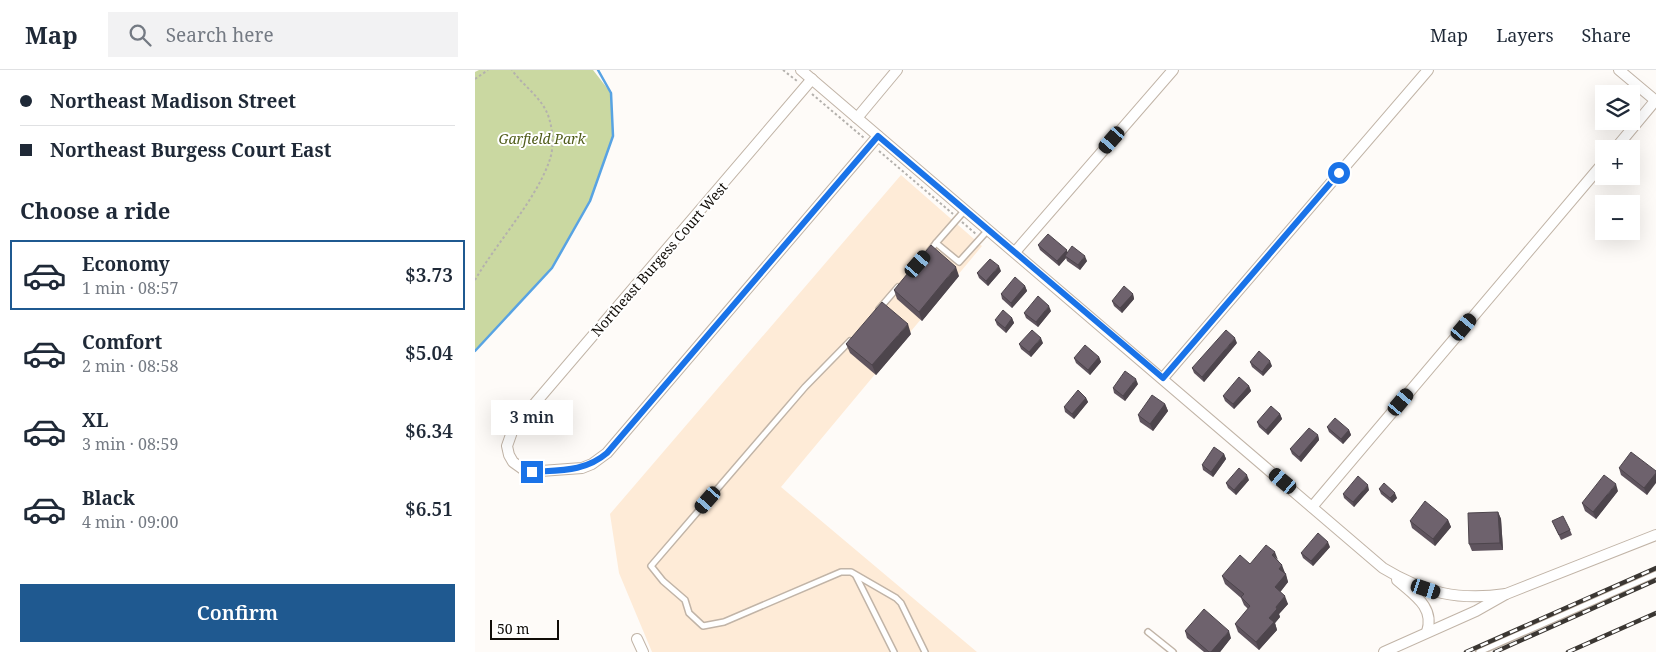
<!DOCTYPE html>
<meta charset="utf-8">
<style>
body{margin:0;font-family:"Noto Serif",serif;background:#f2f2f3;color:#1f2937;height:100vh;display:flex;flex-direction:column;font-size:19px;white-space:nowrap}
*{box-sizing:border-box;margin:0}
p{font-size:16px;color:#747a83}
.icon{flex:none;width:28px;height:28px;fill:none;stroke:currentColor;stroke-width:2;stroke-linecap:round;stroke-linejoin:round}
.map{position:relative;flex:1;overflow:hidden}
.drawer{display:flex;flex-direction:column;background:#fff;width:475px}
.drawer>*{flex:none}
.hud{display:grid;align-content:center;height:110px;padding:0 20px;background:#fff}
.buttons{position:absolute;left:1120px;top:15px;display:grid;gap:10px}
.buttons a{display:grid;place-items:center;width:45px;height:45px;border-radius:0px;background:#fff;box-shadow:0 5px 20px #0002;font-size:25px}
.scale{position:absolute;left:15px;bottom:12px;width:69px;box-sizing:border-box;padding-left:5px;border:2px solid #110d08;border-top:0;font-size:14px;line-height:18px;white-space:nowrap;color:#110d08;-webkit-text-stroke:4px #fff;paint-order:stroke}
.end{position:absolute;width:22px;height:22px;margin:-11px;border:6px solid #1a73e8;background:#fff;box-shadow:0 0 0 2px #fff}
.from{border-radius:50%}
.bubble{position:absolute;height:35px;border-radius:0px;background:#fff;box-shadow:0 5px 20px #0002;font-size:16px;font-weight:600;line-height:35px;text-align:center}
.car{position:absolute;width:15px;height:30px;margin:-15px -8px;border-radius:6px;box-shadow:0 0 4px 1px #0007;background:linear-gradient(#222 24%,#8ab4d8 0 40%,#222 0 76%,#8ab4d8 0 86%,#222 0)}
.hud b{display:flex;align-items:center;gap:18px;height:48px;font-size:19px}
.hud b+b{border-top:1px solid #e0e1e3}
.hud i{width:12px;height:12px;background:#1f2937}
ul{padding:0;list-style:none}
li{display:flex;align-items:center;gap:15px;height:70px;margin:0 10px 8px;padding:0 10px;border:2px solid transparent;border-radius:0px}
li div{flex:1}
li b{display:block;font-size:19px}
li em{font-style:normal;font-weight:600}
li.on{border-color:#1f5990}
li>.icon{width:45px;height:45px;stroke-width:1.5}
h2{padding:0 20px;font-size:22px;line-height:60px}
.primary-button{display:flex;gap:10px;margin-top:auto;padding:10px 20px}
.primary-button a{flex:1;height:58px;border-radius:0px;background:#1f5990;color:#fff;font-size:20px;font-weight:600;line-height:58px;text-align:center}
header{display:flex;align-items:center;gap:30px;box-sizing:border-box;height:70px;padding:0 25px;background:#fff;border-bottom:1px solid #e0e1e3}
header strong{font-size:24px}
nav{display:flex;gap:28px;margin-inline-start:auto;font-size:18px}
.search{width:350px;height:45px;background:#f2f2f3;display:flex;align-items:center;gap:12px;box-sizing:border-box;padding:0 18px;border-radius:0px;color:#747a83;font-size:19px}
main{display:flex;flex:1;min-height:0}
.map>svg:first-child{display:block}
.built{fill:#feebd7}
.green{fill:#cad8a1}
.lines{fill:none;stroke-linecap:round;stroke-linejoin:round}
.stream{stroke:#58a3e3;stroke-width:2.5}
.service-casing{stroke:#c1b4a7;stroke-width:8}
.minor-casing{stroke:#c1b4a7;stroke-width:12}
.path{stroke:#b4b1ad;stroke-width:2;stroke-dasharray:2.5 2.5;stroke-linecap:butt}
.service{stroke:#fff;stroke-width:5}
.minor{stroke:#fff;stroke-width:10}
.rail-casing{stroke:#3b3733;stroke-width:4.5}
.rail{stroke:#fff;stroke-width:2.5;stroke-dasharray:8;stroke-linecap:butt}
.wall{fill:#5f545e}
.shaded-wall{fill:#4d454c}
.building{fill:#6e626d;stroke:#4d454c}
.route{stroke:#1a73e8;stroke-width:6}
.labels{text-anchor:middle;dominant-baseline:central;stroke-width:4;stroke-linejoin:round;paint-order:stroke}
.park-label{font-size:14px;font-style:italic;fill:#515d1b;stroke:#fff}
.street-label{font-size:14px;fill:#110d08;stroke:#fff}
</style>
<header>
<strong>Map</strong>
<div class="search"><svg class="icon" aria-label="search" viewBox="0 0 24 24"><circle cx="10" cy="10" r="6"/><path d="M15 15l6 6"/></svg>Search here</div>
<nav><a>Map</a><a>Layers</a><a>Share</a></nav>
</header>
<main>
<section class="drawer">
<div class="hud">
<b><i class="from"></i>Northeast Madison Street</b>
<b><i></i>Northeast Burgess Court East</b>
</div>
<h2>Choose a ride</h2>
<ul>
<li class="on"><svg class="icon" aria-label="car" viewBox="0 0 24 24"><path d="M5 17H2v-5l4-1 3-4h7l3 4 3 1v5h-3M9 17h6M6 11h13"/><circle cx="7" cy="17" r="2"/><circle cx="17" cy="17" r="2"/></svg><div><b>Economy</b><p>1 min · 08:57</p></div><em>$3.73</em></li>
<li><svg class="icon" aria-label="car" viewBox="0 0 24 24"><path d="M5 17H2v-5l4-1 3-4h7l3 4 3 1v5h-3M9 17h6M6 11h13"/><circle cx="7" cy="17" r="2"/><circle cx="17" cy="17" r="2"/></svg><div><b>Comfort</b><p>2 min · 08:58</p></div><em>$5.04</em></li>
<li><svg class="icon" aria-label="car" viewBox="0 0 24 24"><path d="M5 17H2v-5l4-1 3-4h7l3 4 3 1v5h-3M9 17h6M6 11h13"/><circle cx="7" cy="17" r="2"/><circle cx="17" cy="17" r="2"/></svg><div><b>XL</b><p>3 min · 08:59</p></div><em>$6.34</em></li>
<li><svg class="icon" aria-label="car" viewBox="0 0 24 24"><path d="M5 17H2v-5l4-1 3-4h7l3 4 3 1v5h-3M9 17h6M6 11h13"/><circle cx="7" cy="17" r="2"/><circle cx="17" cy="17" r="2"/></svg><div><b>Black</b><p>4 min · 09:00</p></div><em>$6.51</em></li>
</ul>
<div class="primary-button"><a>Confirm</a></div>
</section>
<div class="map">
<svg width="1181" height="582" viewBox="0 0 1181 582">
<rect width="100%" height="100%" fill="#fefbf8"/>
<!-- built -->
<path class="built" d="M426 105 507 176 306 417 502 582H177L144 503 135 444Z"/>
<!-- green -->
<path class="green" d="M4 0H118L136 23 138 66 115 131 77 198 0 281V2Z"/>
<g class="lines">
<!-- stream -->
<path class="stream" d="M0 281 77 198 115 131 138 66 136 23 123 0"/>
<defs>
<g id="service">
<path d="M490 140 461 173 484 192 513 160"/>
<path d="M454 182 461 173"/>
<path d="M404 239 423 217"/>
<path d="M375 271 330 317 176 496 188 511 210 530 214 543 228 556 249 552 366 502H376L421 528 426 533 450 582"/>
<path d="M381 506 419 582"/>
<path d="M673 562 698 582"/>
<path d="M1004 582 1181 504"/>
</g>
<g id="minor">
<path d="M326 0 908 498C949 523 984 531 1031 524"/>
<path d="M1144 0 1181 31"/>
<path d="M337 9 38 359 32 376 34 385 38 392 52 402 107 398 117 394 132 383 403 66"/>
<path d="M382 48 422 0"/>
<path d="M1140 79 1180 31"/>
<path d="M540 182 698 0"/>
<path d="M688 308 953 0"/>
<path d="M837 437 1129 92"/>
<path d="M922 510C939 525 960 537 952 562"/>
<path d="M162 569 168 582"/>
<path d="M909 582 1001 541 1031 524 1181 465"/>
</g>
</defs>
<!-- service casing -->
<use href="#service" class="service-casing"/>
<!-- minor casing -->
<use href="#minor" class="minor-casing"/>
<!-- path -->
<g class="path">
<path d="M308 0 322 11"/>
<path d="M0 9 13 0"/>
<path d="M337 24 389 68"/>
<path d="M404 81 478 144"/>
<path d="M487 152 501 164"/>
<path d="M0 210C22 172 62 129 75 89 79 77 78 61 74 48 68 28 48 16 37 0"/>
</g>
<!-- service -->
<use href="#service" class="service"/>
<!-- minor -->
<use href="#minor" class="minor"/>
<defs>
<g id="rail">
<path d="M991 582 1181 498"/>
<path d="M1020 582 1181 510"/>
<path d="M1093 582 1181 543"/>
</g>
</defs>
<!-- rail casing -->
<use href="#rail" class="rail-casing"/>
<!-- rail -->
<use href="#rail" class="rail"/>
</g>
<!-- wall -->
<g class="wall">
<path d="M563 175 592 182 612 191 605 200 592 191 591 188 584 196 565 180Z"/>
<path d="M526 201 513 216 504 208 502 203Z"/>
<path d="M484 206 447 251 422 229 419 220Z"/>
<path d="M550 216 552 221 537 238 527 229 526 224Z"/>
<path d="M658 224 659 229 647 243 639 236 637 231Z"/>
<path d="M576 241 563 257 551 248 549 243Z"/>
<path d="M537 248 539 253 531 263 522 255 520 250Z"/>
<path d="M436 264 401 305 375 283 371 274Z"/>
<path d="M568 273 556 287 546 279 544 274Z"/>
<path d="M762 273 729 312 719 303 717 298Z"/>
<path d="M624 287 626 292 615 305 601 293 599 288Z"/>
<path d="M775 292 797 296 788 306 777 297Z"/>
<path d="M663 314 650 331 639 323 638 318Z"/>
<path d="M774 316 776 321 759 339 750 331 748 326Z"/>
<path d="M611 328 613 332 599 349 590 342 589 337Z"/>
<path d="M690 334 693 341 678 361 665 352 663 345Z"/>
<path d="M805 344 807 349 793 365 784 357 782 352Z"/>
<path d="M852 357 874 360 876 365 868 374 854 362Z"/>
<path d="M843 365 844 370 826 392 817 384 815 379Z"/>
<path d="M749 384 751 389 738 407 728 400 727 395Z"/>
<path d="M1144 398 1181 401 1172 425 1146 405Z"/>
<path d="M774 410 761 425 753 418 751 413Z"/>
<path d="M904 419 922 428 917 433 906 424Z"/>
<path d="M894 420 879 437 869 428 868 424Z"/>
<path d="M1143 421 1121 449 1110 441 1107 433Z"/>
<path d="M1023 442 1026 449 1028 480 997 481 994 474Z"/>
<path d="M973 450 976 457 960 476 937 458 935 451Z"/>
<path d="M1077 451 1095 460 1097 465 1086 470Z"/>
<path d="M855 477 838 496 828 488 826 483Z"/>
<path d="M803 490 810 503 813 512 805 522 813 534 804 544 805 547 800 553 802 560 784 580 763 562 760 554 773 539 769 535 766 528 750 514 747 506 775 494Z"/>
<path d="M710 561 756 568 745 582H729L712 568Z"/>
</g>
<!-- shaded-wall -->
<g class="shaded-wall">
<path d="M592 180 593 185 590 186 591 188 584 196 582 191Z"/>
<path d="M610 186 612 191 605 200 603 195Z"/>
<path d="M524 196 526 201 513 216 511 211Z"/>
<path d="M481 197 484 206 447 251 444 242Z"/>
<path d="M550 216 552 221 537 238 536 233Z"/>
<path d="M658 224 659 229 647 243 645 238Z"/>
<path d="M574 236 576 241 563 257 561 252Z"/>
<path d="M537 248 539 253 531 263 530 258Z"/>
<path d="M433 254 436 264 401 305 397 295Z"/>
<path d="M566 268 568 273 556 287 554 282Z"/>
<path d="M760 268 762 273 729 312 727 307Z"/>
<path d="M624 287 626 292 615 305 613 300Z"/>
<path d="M795 291 797 296 788 306 787 302Z"/>
<path d="M661 309 663 314 650 331 648 326Z"/>
<path d="M774 316 776 321 759 339 758 334Z"/>
<path d="M611 328 613 332 599 349 597 344Z"/>
<path d="M690 334 693 341 678 361 675 354Z"/>
<path d="M805 344 807 349 793 365 791 360Z"/>
<path d="M874 360 876 365 868 374 866 369Z"/>
<path d="M843 365 844 370 826 392 824 387Z"/>
<path d="M749 384 751 389 738 407 736 402Z"/>
<path d="M1181 403V413L1172 425 1169 418Z"/>
<path d="M772 405 774 410 761 425 759 420Z"/>
<path d="M1141 414 1143 421 1121 449 1118 442Z"/>
<path d="M893 415 894 420 879 437 878 432Z"/>
<path d="M920 423 922 428 917 433 915 428Z"/>
<path d="M1023 442 1026 449 1028 480 1025 473Z"/>
<path d="M973 450 976 457 960 476 958 469Z"/>
<path d="M853 472 855 477 838 496 836 491Z"/>
<path d="M800 482 803 490 797 485Z"/>
<path d="M807 495 810 503 807 507 804 499Z"/>
<path d="M811 504 813 512 803 525 800 517Z"/>
<path d="M810 526 813 534 804 544 805 547 800 553 802 560 784 580 781 572 801 537Z"/>
<path d="M754 561 756 568 745 582H736Z"/>
</g>
<!-- building -->
<g class="building">
<path d="M573 164 592 180 582 191 563 175Z"/>
<path d="M456 175 481 197 444 242 419 220Z"/>
<path d="M597 176 610 186 603 195 590 186Z"/>
<path d="M515 189 524 196 511 211 502 203Z"/>
<path d="M540 207 550 216 536 233 526 224Z"/>
<path d="M649 216 658 224 645 238 637 231Z"/>
<path d="M563 226 574 236 561 252 549 243Z"/>
<path d="M407 232 433 254 397 295 371 274Z"/>
<path d="M528 240 537 248 530 258 520 250Z"/>
<path d="M557 260 566 268 554 282 544 274Z"/>
<path d="M751 260 760 268 727 307 717 298Z"/>
<path d="M610 275 624 287 613 300 599 288Z"/>
<path d="M784 281 795 291 787 302 775 292Z"/>
<path d="M650 301 661 309 648 326 638 318Z"/>
<path d="M764 307 774 316 758 334 748 326Z"/>
<path d="M603 320 611 328 597 344 589 337Z"/>
<path d="M677 325 690 334 675 354 663 345Z"/>
<path d="M796 336 805 344 791 360 782 352Z"/>
<path d="M860 348 874 360 866 369 852 357Z"/>
<path d="M834 358 843 365 824 387 815 379Z"/>
<path d="M739 377 749 384 736 402 727 395Z"/>
<path d="M1156 382 1181 401V403L1169 418 1144 398Z"/>
<path d="M764 398 772 405 759 420 751 413Z"/>
<path d="M1129 405 1141 414 1118 442 1107 433Z"/>
<path d="M883 406 893 415 878 432 868 424Z"/>
<path d="M909 413 920 423 915 428 904 419Z"/>
<path d="M950 431 973 450 958 469 935 451Z"/>
<path d="M1023 442 1025 473 994 474 993 443Z"/>
<path d="M1088 446 1095 460 1084 465 1077 451Z"/>
<path d="M843 463 853 472 836 491 826 483Z"/>
<path d="M791 475 800 482 797 485 807 495 804 499 811 504 800 517 810 526 801 537 802 539 794 548 799 552 781 572 760 554 775 536 766 527 769 524 747 506 765 485 775 494Z"/>
<path d="M729 539 754 561 736 582H734L710 561Z"/>
</g>
<g class="lines">
<!-- route -->
<path class="route" d="M57 402C84 400 110 402 132 383L403 66 688 308 864 103"/>
</g>
<g class="labels">
<!-- park labels -->
<g class="park-label">
<text x="67" y="68">Garfield Park</text>
</g>
<!-- street labels -->
<g class="street-label">
<text transform="translate(184 189) rotate(-49)">Northeast Burgess Court West</text>
</g>
</g>
</svg>
<div class="buttons">
<a><svg class="icon" aria-label="layers" viewBox="0 0 24 24"><path d="M12 4l9 5-9 5-9-5zM3 14l9 5 9-5"/></svg></a>
<a>+</a>
<a>−</a>
</div>
<div class="scale">50 m</div>
<i class="end from" style="left:864px;top:103px"></i>
<i class="end" style="left:57px;top:402px"></i>
<div class="bubble" style="left:16px;top:330px;width:82px">3 min</div>
<i class="car" style="left:637px;top:70px;rotate:221deg"></i>
<i class="car" style="left:443px;top:194px;rotate:41deg"></i>
<i class="car" style="left:989px;top:257px;rotate:40deg"></i>
<i class="car" style="left:926px;top:332px;rotate:40deg"></i>
<i class="car" style="left:808px;top:411px;rotate:310deg"></i>
<i class="car" style="left:233px;top:430px;rotate:221deg"></i>
<i class="car" style="left:951px;top:519px;rotate:108deg"></i>
</div>
</main>
